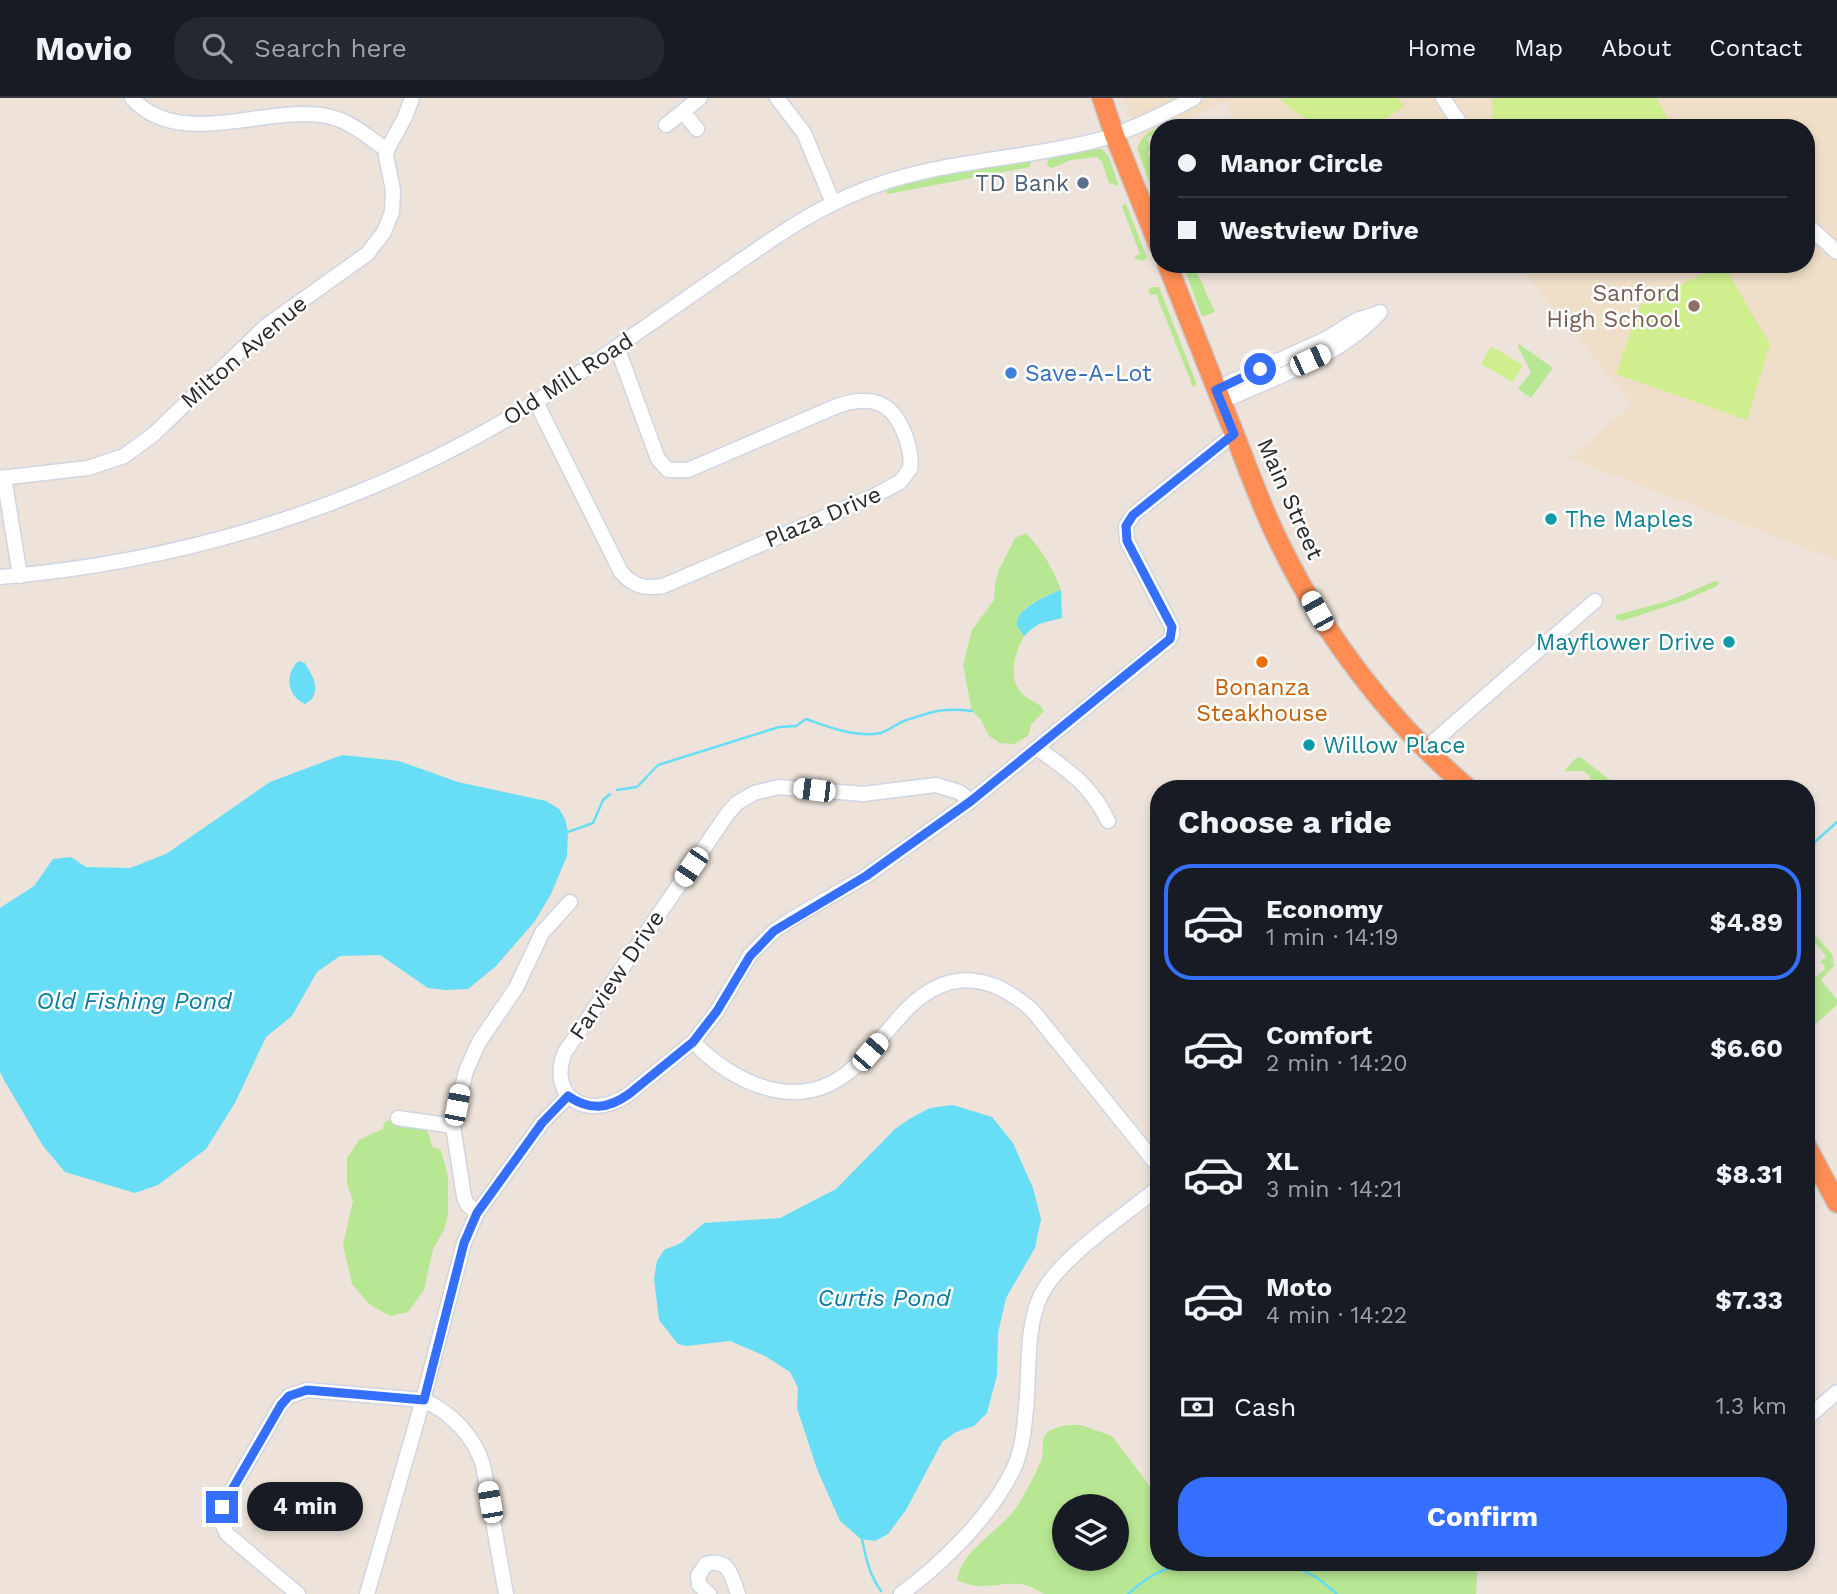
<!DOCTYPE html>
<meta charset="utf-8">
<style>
body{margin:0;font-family:"Work Sans",sans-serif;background:#242831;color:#f1f3f6;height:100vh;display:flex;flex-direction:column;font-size:26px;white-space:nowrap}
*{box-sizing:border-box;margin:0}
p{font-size:23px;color:#9ea1a6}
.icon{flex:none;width:38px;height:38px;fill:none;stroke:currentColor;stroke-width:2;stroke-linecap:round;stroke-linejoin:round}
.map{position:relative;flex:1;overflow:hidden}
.details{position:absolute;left:1150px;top:682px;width:665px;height:791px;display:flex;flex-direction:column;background:#171b24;border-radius:28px;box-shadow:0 4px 10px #0003}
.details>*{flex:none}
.guide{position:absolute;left:1150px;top:21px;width:665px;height:154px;border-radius:28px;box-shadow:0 4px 10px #0003;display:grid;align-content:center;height:154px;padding:0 28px;background:#171b24}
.buttons{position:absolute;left:1052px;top:1396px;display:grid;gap:14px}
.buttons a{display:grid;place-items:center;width:77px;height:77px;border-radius:50%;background:#171b24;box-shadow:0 4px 10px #0003;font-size:35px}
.end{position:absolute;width:32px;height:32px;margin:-16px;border:9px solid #356fff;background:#fff;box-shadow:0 0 0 4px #fff}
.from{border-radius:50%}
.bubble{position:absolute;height:49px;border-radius:24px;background:#171b24;box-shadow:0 4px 10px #0003;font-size:23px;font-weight:700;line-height:49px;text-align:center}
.car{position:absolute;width:21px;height:42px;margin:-21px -10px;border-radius:9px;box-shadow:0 0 5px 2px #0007;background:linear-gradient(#fff 24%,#345 0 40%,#fff 0 76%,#345 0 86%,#fff 0)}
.guide b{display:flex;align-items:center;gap:24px;height:66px;font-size:26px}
.guide b+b{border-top:2px solid #363941}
.guide i{width:18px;height:18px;background:#f1f3f6}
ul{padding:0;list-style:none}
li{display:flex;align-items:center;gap:21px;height:116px;margin:0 14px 10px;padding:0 14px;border:4px solid transparent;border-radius:28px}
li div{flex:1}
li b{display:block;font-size:26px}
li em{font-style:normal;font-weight:700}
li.active{border-color:#356fff}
li>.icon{width:63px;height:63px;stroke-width:1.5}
h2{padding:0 28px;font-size:32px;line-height:84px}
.pay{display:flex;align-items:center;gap:18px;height:77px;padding:0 28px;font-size:26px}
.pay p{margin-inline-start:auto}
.action{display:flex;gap:14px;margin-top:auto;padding:14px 28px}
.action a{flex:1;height:80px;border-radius:28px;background:#356fff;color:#fff;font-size:28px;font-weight:700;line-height:80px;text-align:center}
header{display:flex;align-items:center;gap:42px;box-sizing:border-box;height:98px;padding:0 35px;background:#171b24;border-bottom:2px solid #363941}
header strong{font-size:33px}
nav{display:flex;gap:38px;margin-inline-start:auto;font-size:24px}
.search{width:490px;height:63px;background:#242831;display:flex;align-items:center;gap:18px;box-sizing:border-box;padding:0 24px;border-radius:28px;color:#9ea1a6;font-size:26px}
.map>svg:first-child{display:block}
.education{fill:#efdfc8}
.green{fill:#b8e793;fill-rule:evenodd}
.pitch{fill:#cfef8e}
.water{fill:#67def5}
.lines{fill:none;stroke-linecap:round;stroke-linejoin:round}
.stream{stroke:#67def5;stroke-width:2.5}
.minor-casing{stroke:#cfd5e3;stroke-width:17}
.highway-casing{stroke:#c7c7c7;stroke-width:22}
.minor{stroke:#fff;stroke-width:14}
.highway{stroke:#ff8c53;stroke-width:19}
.route{stroke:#356fff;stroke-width:9}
.service-dot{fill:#5c6f8a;stroke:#fff;stroke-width:2.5}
.education-dot{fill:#8d6e63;stroke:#fff;stroke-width:2.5}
.shop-dot{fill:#3f7fe0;stroke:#fff;stroke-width:2.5}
.culture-dot{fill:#0f9aa8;stroke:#fff;stroke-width:2.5}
.food-dot{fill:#e8710a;stroke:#fff;stroke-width:2.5}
.labels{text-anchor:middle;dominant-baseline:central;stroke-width:5;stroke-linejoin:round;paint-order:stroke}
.service-label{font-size:23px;fill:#4e5e75;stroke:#fff;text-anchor:end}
.education-label{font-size:23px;fill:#785e54;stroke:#fff;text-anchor:end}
.street-label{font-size:23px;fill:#292929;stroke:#fff}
.shop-label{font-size:23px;fill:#366cbe;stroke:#fff;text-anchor:start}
.culture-label{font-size:23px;fill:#0d838f;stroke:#fff;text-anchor:start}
.food-label{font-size:23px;fill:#c56008;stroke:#fff}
.water-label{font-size:24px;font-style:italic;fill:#067ba1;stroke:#fff}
</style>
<header>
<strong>Movio</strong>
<div class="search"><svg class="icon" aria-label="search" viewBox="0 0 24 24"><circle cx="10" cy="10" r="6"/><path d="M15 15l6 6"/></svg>Search here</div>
<nav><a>Home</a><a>Map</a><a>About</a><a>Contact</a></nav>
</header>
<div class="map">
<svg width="1837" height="1496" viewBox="0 0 1837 1496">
<rect width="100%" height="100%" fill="#ede3da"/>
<!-- education -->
<path class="education" d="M1124 0H1837V462L1569 360 1632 307 1518 166H1806V30H1235L1227 3 1166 30H1158L1145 39 1141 48Z"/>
<!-- green -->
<g class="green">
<path d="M1164 28 1167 30H1158V35L1147 40 1150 49 1148 55 1158 79V107L1137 51C1142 37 1150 32 1164 28Z"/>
<path d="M1090 51H1102L1109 59 1119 88 1109 85 1102 64 1097 59 1071 62 1052 70 1048 68 1047 64 1052 58Z"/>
<path d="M1027 61 1031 64 1030 69 888 96 886 94 890 88 900 85Z"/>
<path d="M1124 106H1126L1147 160 1142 163 1135 161V158L1140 156 1122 109Z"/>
<path d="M1183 166H1193L1215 214 1202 219Z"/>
<path d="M1151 189H1159L1197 287 1193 289 1156 196 1152 197 1148 194Z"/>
<path d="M1519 246 1553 270 1531 300 1518 291 1531 274 1518 249Z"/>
<path d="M1026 435C1042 451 1053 471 1061 492 1050 496 1012 510 1018 528 1019 532 1022 535 1024 538 1014 556 1006 584 1026 599 1033 604 1039 604 1044 613L1031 627 1028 638 1014 646 1000 645 989 638 981 622 972 613 963 567 972 532 994 502 995 485 999 472 1015 440Z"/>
<path d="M1715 483 1719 484 1717 488 1683 503 1622 523 1615 521 1617 517 1671 502Z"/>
<path d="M1580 659 1622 691H1602L1590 682V677L1586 676 1585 673H1564L1576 660Z"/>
<path d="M1806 827 1832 856 1834 868 1821 882 1837 902V907L1806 935V887L1824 872 1825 868 1820 864 1826 858 1806 834Z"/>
<path d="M388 1022 426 1030 433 1049 441 1052 448 1078V1117L444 1132 433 1151 424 1192 408 1214 390 1218 369 1206 352 1186 343 1147 353 1103 347 1086V1060L359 1042 383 1031 384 1025Z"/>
<path d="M1070 1327H1081L1112 1338 1152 1391 1158 1394V1465H1478L1476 1496H1044C1039 1493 1034 1490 1029 1488 1003 1480 986 1496 957 1482 962 1451 1001 1433 1018 1407 1026 1394 1035 1377 1041 1363 1045 1354 1040 1345 1045 1337 1050 1330 1061 1328 1070 1327ZM1064 1409H1116V1461H1064Z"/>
</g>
<!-- pitch -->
<g class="pitch">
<path d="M1280 0H1399L1404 9C1362 38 1315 38 1280 0Z"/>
<path d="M1492 0H1657L1672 30H1493Z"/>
<path d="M1718 168 1725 170 1770 246 1747 322 1616 276 1640 208Z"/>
<path d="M1491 248 1523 267 1513 284 1481 266Z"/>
</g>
<!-- water -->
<g class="water">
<path d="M1061 492 1062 520C1044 525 1039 523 1024 538 1022 534 1019 532 1017 528 1013 511 1050 496 1061 492Z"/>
<path d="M299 563 305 565C312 578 320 587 312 601L305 606C287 598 284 575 299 563Z"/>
<path d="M342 657 399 663 458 684 546 703 559 711 565 721 568 734 567 758 551 796 535 823 496 868 468 891 446 892 428 890 380 857 340 858 317 874 292 918 266 939 235 1005 206 1051 158 1087 135 1095 65 1074 43 1048 4 982 0 974V810L34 788 53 761 71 759 86 769 130 770 166 756 270 684Z"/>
<path d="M953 1007 992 1019 1013 1045 1033 1090 1041 1121 1035 1150 1006 1200 998 1235 997 1277 987 1315 974 1328 956 1334 942 1344 906 1412 888 1436 875 1443 861 1441 840 1423 817 1371 797 1310 798 1290 790 1274 765 1258 730 1243 686 1248 678 1246 659 1222 654 1181 657 1163 664 1152 681 1145 704 1125 780 1120 836 1091 895 1031 911 1020 930 1010Z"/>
</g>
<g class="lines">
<!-- stream -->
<g class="stream">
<path d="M617 692 637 689 658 667 779 629 796 628 806 621C829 629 856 640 880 635 889 633 896 626 904 623 932 614 942 609 972 613"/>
<path d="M568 734 593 725 603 702 610 696"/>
<path d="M1806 752 1837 724"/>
<path d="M862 1441C866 1461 869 1476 881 1493"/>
<path d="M1290 1465 1319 1481 1337 1496"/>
<path d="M1128 1496C1138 1487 1154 1475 1167 1471 1180 1468 1194 1469 1207 1465"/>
</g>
<defs>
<g id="minor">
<path d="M132 0C180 54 271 4 331 19 352 24 369 40 387 52"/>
<path d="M777 0 804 35 833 105"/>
<path d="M1443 0 1463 30"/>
<path d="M683 14 697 31"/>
<path d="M666 27 700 0"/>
<path d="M1806 126 1837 154"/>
<path d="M1215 291 1326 241 1357 222 1379 215"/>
<path d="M536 304 621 474C633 488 644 491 663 488L874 398 900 384 910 371C912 359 909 348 905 337 892 302 870 297 837 308L688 372H668L658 361 617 249"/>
<path d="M1221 304C1273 280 1341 258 1380 214"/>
<path d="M4 379 20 478"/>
<path d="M0 380 88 370 124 358 154 336 266 228 367 156 384 134 392 114 393 92 386 58 387 52 405 19 412 0"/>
<path d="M0 479C205 462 405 395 575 278 626 243 676 208 726 173 765 146 805 117 849 98 931 61 1014 64 1098 42 1130 33 1164 16 1194 0"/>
<path d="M1037 650C1070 674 1090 686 1108 723"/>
<path d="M1425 651 1595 503"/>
<path d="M971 703 959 694 936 687 863 696 779 689 754 695 737 705 728 715 565 954C546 1002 591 1023 629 996L693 944 717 913 750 857 774 833 795 819 866 778 971 703 1169 542 1172 536V529L1127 443 1126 428 1133 417 1234 336"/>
<path d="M693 944C733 984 794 1015 846 976 871 957 887 931 909 909 951 869 993 877 1033 913L1158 1068"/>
<path d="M398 1020 453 1028"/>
<path d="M477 1115 467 1106 464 1099 453 1028 466 973 479 944 516 890 542 835 570 804"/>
<path d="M1806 1321 1837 1294"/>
<path d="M298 1496 227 1436C221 1426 220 1416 224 1405L281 1307 289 1298 307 1292 423 1302C451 1314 474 1338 483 1367L506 1496"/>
<path d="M367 1496 423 1302 464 1145 477 1115 542 1025 568 998"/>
<path d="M709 1496 699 1487 698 1478 706 1466C729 1459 732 1479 738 1496"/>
<path d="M901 1496C942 1466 992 1417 1014 1370 1024 1347 1025 1321 1027 1297 1029 1265 1027 1226 1041 1197 1059 1160 1125 1117 1158 1090"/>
</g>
<g id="highway">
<path d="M1102 0 1114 36 1158 146"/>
<path d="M1167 166C1190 224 1213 282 1236 340 1250 376 1263 413 1281 448 1326 540 1391 625 1469 691"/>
<path d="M1806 1047 1837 1105"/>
</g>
</defs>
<!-- minor casing -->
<use href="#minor" class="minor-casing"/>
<!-- highway casing -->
<use href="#highway" class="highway-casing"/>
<!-- minor -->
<use href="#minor" class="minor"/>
<!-- highway -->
<use href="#highway" class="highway"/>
</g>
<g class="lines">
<!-- route -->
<path class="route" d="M222 1409 281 1307 289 1298 307 1292 424 1302 464 1145 477 1115 542 1025 568 998C590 1013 608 1011 629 996L693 944 717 913 750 858 774 833 866 778 971 703 1170 541 1172 529 1127 443 1126 428 1133 417 1234 336 1216 292 1260 271"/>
</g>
<!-- markers -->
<circle class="service-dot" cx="1083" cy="85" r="7"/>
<circle class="education-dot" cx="1694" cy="208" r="7"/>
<circle class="shop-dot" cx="1011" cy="275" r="7"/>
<g class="culture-dot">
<circle cx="1551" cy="421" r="7"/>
<circle cx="1729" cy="544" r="7"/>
<circle cx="1309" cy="647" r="7"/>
</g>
<circle class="food-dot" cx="1262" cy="564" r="7"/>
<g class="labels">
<!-- service labels -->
<g class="service-label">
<text x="1069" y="85">TD Bank</text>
</g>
<!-- education labels -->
<g class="education-label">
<text x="1680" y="195">Sanford<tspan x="1680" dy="26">High School</tspan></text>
</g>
<!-- street labels -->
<g class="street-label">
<text transform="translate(244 254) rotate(-41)">Milton Avenue</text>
<text transform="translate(568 281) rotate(-33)">Old Mill Road</text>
<text transform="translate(1290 401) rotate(66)">Main Street</text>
<text transform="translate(823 419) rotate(-23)">Plaza Drive</text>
<text transform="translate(617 877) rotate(-56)">Farview Drive</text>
</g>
<!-- shop labels -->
<g class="shop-label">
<text x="1025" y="275">Save-A-Lot</text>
</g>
<!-- culture labels -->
<g class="culture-label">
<text x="1565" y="421">The Maples</text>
<text x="1715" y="544" text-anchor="end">Mayflower Drive</text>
<text x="1323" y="647">Willow Place</text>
</g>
<!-- food labels -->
<g class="food-label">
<text x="1262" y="589">Bonanza<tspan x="1262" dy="26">Steakhouse</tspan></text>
</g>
<!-- water labels -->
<g class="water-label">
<text x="134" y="903">Old Fishing Pond</text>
<text x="884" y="1200">Curtis Pond</text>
</g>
</g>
</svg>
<div class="buttons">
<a><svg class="icon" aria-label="layers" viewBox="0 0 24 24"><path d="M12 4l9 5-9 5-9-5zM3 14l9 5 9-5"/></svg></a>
</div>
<i class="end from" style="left:1260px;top:271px"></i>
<i class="end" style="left:222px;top:1409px"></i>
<div class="bubble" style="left:247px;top:1384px;width:116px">4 min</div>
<i class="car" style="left:1310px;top:262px;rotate:65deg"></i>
<i class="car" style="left:1317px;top:513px;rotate:331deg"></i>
<i class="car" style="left:814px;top:692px;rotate:277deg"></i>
<i class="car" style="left:691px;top:769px;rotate:214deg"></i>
<i class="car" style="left:870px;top:954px;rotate:41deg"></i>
<i class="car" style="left:457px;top:1007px;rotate:11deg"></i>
<i class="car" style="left:490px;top:1404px;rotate:350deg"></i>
<div class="guide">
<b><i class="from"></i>Manor Circle</b>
<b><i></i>Westview Drive</b>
</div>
<section class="details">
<h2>Choose a ride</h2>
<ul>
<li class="active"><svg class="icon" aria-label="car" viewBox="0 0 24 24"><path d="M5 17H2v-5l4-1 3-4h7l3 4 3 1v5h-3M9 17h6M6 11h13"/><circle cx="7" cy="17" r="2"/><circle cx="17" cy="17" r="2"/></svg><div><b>Economy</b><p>1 min · 14:19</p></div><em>$4.89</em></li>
<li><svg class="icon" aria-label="car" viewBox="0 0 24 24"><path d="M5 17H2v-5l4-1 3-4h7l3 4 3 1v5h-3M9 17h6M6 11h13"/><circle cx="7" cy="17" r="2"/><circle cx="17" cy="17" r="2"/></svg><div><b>Comfort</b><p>2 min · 14:20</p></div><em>$6.60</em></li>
<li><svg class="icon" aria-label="car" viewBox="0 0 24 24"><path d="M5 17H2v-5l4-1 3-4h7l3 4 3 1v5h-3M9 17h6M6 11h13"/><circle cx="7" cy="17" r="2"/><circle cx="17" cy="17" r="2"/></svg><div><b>XL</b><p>3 min · 14:21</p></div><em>$8.31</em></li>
<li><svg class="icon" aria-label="car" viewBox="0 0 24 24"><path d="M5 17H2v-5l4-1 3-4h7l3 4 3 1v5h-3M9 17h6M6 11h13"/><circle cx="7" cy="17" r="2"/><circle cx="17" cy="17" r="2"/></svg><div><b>Moto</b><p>4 min · 14:22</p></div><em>$7.33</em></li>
</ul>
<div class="pay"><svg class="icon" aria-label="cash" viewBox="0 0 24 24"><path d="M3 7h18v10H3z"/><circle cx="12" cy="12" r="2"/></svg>Cash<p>1.3 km</p></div>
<div class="action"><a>Confirm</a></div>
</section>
</div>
